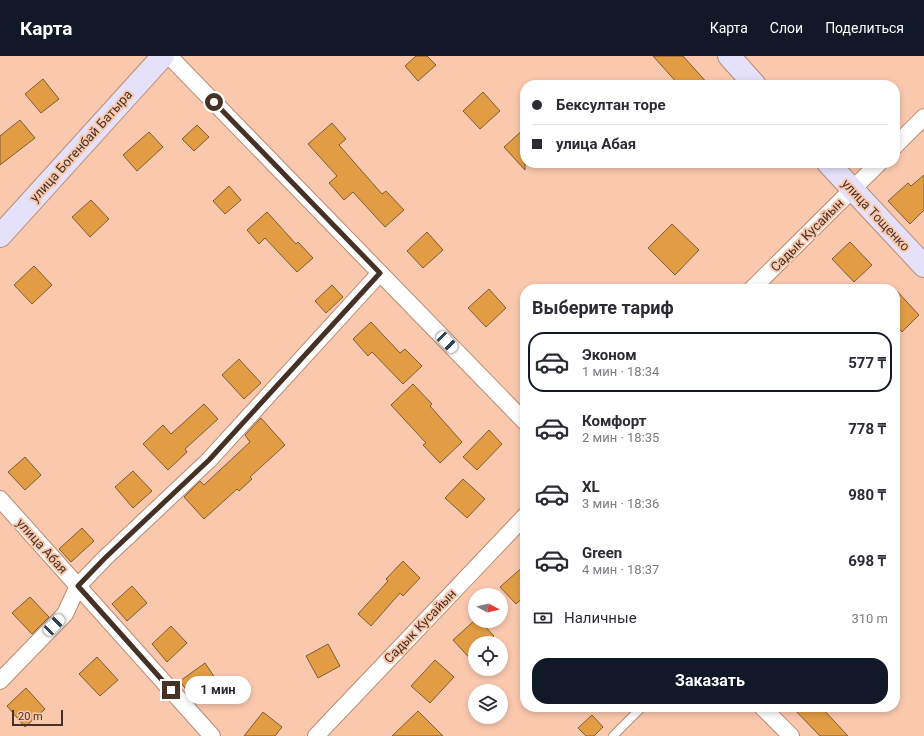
<!DOCTYPE html>
<html lang="ru">
<meta charset="utf-8">
<style>
body{margin:0;font-family:Roboto,sans-serif;background:#f2f2f3;color:#2b2b33;height:100vh;display:flex;flex-direction:column;font-size:15px;white-space:nowrap}
*{box-sizing:border-box;margin:0}
p{font-size:13px;color:#7c7c81}
.icon{flex:none;width:22px;height:22px;fill:none;stroke:currentColor;stroke-width:2;stroke-linecap:round;stroke-linejoin:round}
.map{position:relative;flex:1;overflow:hidden}
.sheet{position:absolute;left:520px;top:228px;width:380px;height:428px;display:flex;flex-direction:column;background:#fff;border-radius:16px;box-shadow:0 2px 6px #0003}
.sheet>*{flex:none}
.top-card{position:absolute;left:520px;top:24px;width:380px;height:88px;border-radius:16px;box-shadow:0 2px 6px #0003;display:grid;align-content:center;height:88px;padding:0 12px;background:#fff}
.needle{width:26px;rotate:97deg}
.buttons{position:absolute;left:468px;top:532px;display:grid;gap:8px}
.buttons a{display:grid;place-items:center;width:40px;height:40px;border-radius:50%;background:#fff;box-shadow:0 2px 6px #0003;font-size:20px}
.scale{position:absolute;left:12px;bottom:10px;width:51px;box-sizing:border-box;padding-left:4px;border:2px solid #453126;border-top:0;font-size:11px;line-height:14px;white-space:nowrap;color:#453126;-webkit-text-stroke:3px #fac8ad;paint-order:stroke}
.end{position:absolute;width:18px;height:18px;margin:-9px;border:5px solid #453126;background:#fff;box-shadow:0 0 0 2px #fff}
.from{border-radius:50%}
.bubble{position:absolute;height:28px;border-radius:14px;background:#fff;box-shadow:0 2px 6px #0003;font-size:13px;font-weight:700;line-height:28px;text-align:center}
.car{position:absolute;width:12px;height:24px;margin:-12px -6px;border-radius:5px;box-shadow:0 0 3px 1px #0007;background:linear-gradient(#fff 24%,#345 0 40%,#fff 0 76%,#345 0 86%,#fff 0)}
.top-card b{display:flex;align-items:center;gap:14px;height:38px;font-size:15px}
.top-card b+b{border-top:1px solid #e1e1e2}
.top-card i{width:10px;height:10px;background:#2b2b33}
ul{padding:0;list-style:none}
li{display:flex;align-items:center;gap:12px;height:60px;margin:0 8px 6px;padding:0 4px;border:2px solid transparent;border-radius:16px}
li div{flex:1}
li b{display:block;font-size:15px}
li em{font-style:normal;font-weight:700}
li.on{border-color:#111827}
li>.icon{width:36px;height:36px;stroke-width:1.5}
h2{padding:0 12px;font-size:18px;line-height:48px}
.pay{display:flex;align-items:center;gap:10px;height:44px;padding:0 12px;font-size:15px}
.pay p{margin-inline-start:auto}
.primary-button{display:flex;gap:8px;margin-top:auto;padding:8px 12px}
.primary-button a{flex:1;height:46px;border-radius:16px;background:#111827;color:#fff;font-size:16px;font-weight:700;line-height:46px;text-align:center}
header{display:flex;align-items:center;gap:24px;box-sizing:border-box;height:56px;padding:0 20px;background:#111827;color:#fff}
header strong{font-size:19px}
nav{display:flex;gap:22px;margin-inline-start:auto;font-size:14px}
.map>svg:first-child{display:block}
.building{fill:#e29d44;stroke:#7d5c36}
.lines{fill:none;stroke-linecap:round;stroke-linejoin:round}
.lane-casing{stroke:#ba8b71;stroke-width:10}
.street-casing{stroke:#ba8b71;stroke-width:18}
.secondary-casing{stroke:#ba8b71;stroke-width:24}
.lane{stroke:#fff;stroke-width:8}
.street{stroke:#fff;stroke-width:16}
.secondary{stroke:#e5e1fb;stroke-width:22}
.route{stroke:#453126;stroke-width:5}
.labels{text-anchor:middle;dominant-baseline:central;stroke-width:4;stroke-linejoin:round;paint-order:stroke}
.street-label{font-size:13px;fill:#453126;stroke:#fac8ad}
</style>
<header>
<strong>Карта</strong>
<nav><a>Карта</a><a>Слои</a><a>Поделиться</a></nav>
</header>
<div class="map">
<svg width="924" height="680" viewBox="0 0 924 680">
<rect width="100%" height="100%" fill="#fac8ad"/>
<!-- building -->
<g class="building">
<path d="M416 0H427L436 9 418 25 405 10Z"/>
<path d="M653 0H683L709 29H679Z"/>
<path d="M43 23 59 43 41 57 25 38Z"/>
<path d="M483 36 500 55 480 73 463 55Z"/>
<path d="M20 64 35 82 0 109V80Z"/>
<path d="M332 67 346 83 339 89 382 138 386 135 404 154 385 171 353 136 344 144 329 127 337 120 308 88Z"/>
<path d="M197 69 209 81 194 95 182 83Z"/>
<path d="M525 72V114L504 91Z"/>
<path d="M149 76 163 91 137 115 123 99Z"/>
<path d="M924 119V154L910 168 888 145 908 127 911 130Z"/>
<path d="M229 130 241 144 225 158 213 145Z"/>
<path d="M91 144 109 163 90 181 72 161Z"/>
<path d="M267 156 296 188 298 186 313 202 297 216 265 182 259 188 247 174Z"/>
<path d="M672 168 699 194 675 219 648 192Z"/>
<path d="M427 176 443 194 423 212 407 195Z"/>
<path d="M850 186 872 209 854 226 832 203Z"/>
<path d="M34 210 52 229 32 248 14 229Z"/>
<path d="M332 229 343 241 326 257 315 245Z"/>
<path d="M489 233 506 252 486 271 468 252Z"/>
<path d="M895 233 919 259 902 276 895 268Z"/>
<path d="M371 266 400 297 405 293 422 310 403 328 372 296 368 300 353 283Z"/>
<path d="M239 303 261 327 244 343 222 319Z"/>
<path d="M413 328 432 348 430 350 462 386 440 407 423 389 426 387 391 349Z"/>
<path d="M204 348 218 363 185 393 187 396 168 414 143 388 163 369 171 378Z"/>
<path d="M261 362 285 389 250 421 252 423 239 435 237 433 204 463 184 441 200 425 204 429 250 386 245 379Z"/>
<path d="M489 374 502 388 477 414 463 401Z"/>
<path d="M25 401 41 419 25 434 8 416Z"/>
<path d="M133 415 152 435 133 452 115 431Z"/>
<path d="M463 423 485 443 467 462 445 442Z"/>
<path d="M82 472 94 485 71 506 59 493Z"/>
<path d="M403 505 420 522 403 540 400 537 371 570 358 558 388 525 386 523Z"/>
<path d="M525 509V540L516 548 500 531Z"/>
<path d="M132 530 147 547 127 565 112 548Z"/>
<path d="M30 541 49 561 32 578 12 557Z"/>
<path d="M475 564 480 565 494 580 487 587H475V608L453 584Z"/>
<path d="M171 570 187 587 167 606 152 588Z"/>
<path d="M328 588 340 610 318 622 306 600Z"/>
<path d="M97 601 118 624 100 640 79 618Z"/>
<path d="M435 604 454 621 430 647 411 630Z"/>
<path d="M205 607 221 631 196 648 180 625Z"/>
<path d="M26 632 45 653 25 671 7 650Z"/>
<path d="M792 651H821L848 680H820Z"/>
<path d="M418 655 443 680H392Z"/>
<path d="M263 656 282 671 275 680H244Z"/>
<path d="M592 659 603 671 594 680H586L578 672Z"/>
</g>
<g class="lines">
<defs>
<path id="lane" d="M613 680 642 651"/>
<g id="street">
<path d="M169 0 525 366"/>
<path d="M895 90 924 61"/>
<path d="M752 233 879 107"/>
<path d="M0 443 212 680"/>
<path d="M0 625 65 558 78 530 105 502 209 404 380 217"/>
<path d="M762 651 791 680"/>
<path d="M316 680 525 460"/>
</g>
<g id="secondary">
<path d="M729 0 755 29"/>
<path d="M828 107 924 210"/>
<path d="M0 180 163 0"/>
</g>
</defs>
<!-- lane casing -->
<use href="#lane" class="lane-casing"/>
<!-- street casing -->
<use href="#street" class="street-casing"/>
<!-- secondary casing -->
<use href="#secondary" class="secondary-casing"/>
<!-- lane -->
<use href="#lane" class="lane"/>
<!-- street -->
<use href="#street" class="street"/>
<!-- secondary -->
<use href="#secondary" class="secondary"/>
</g>
<g class="lines">
<!-- route -->
<path class="route" d="M171 634 78 530 105 502 209 404 380 217 214 46"/>
</g>
<g class="labels">
<!-- street labels -->
<g class="street-label">
<text transform="translate(81 90) rotate(-48)">улица Богенбай Батыра</text>
<text transform="translate(876 159) rotate(47)">улица Тощенко</text>
<text transform="translate(807 179) rotate(-45)">Садык Кусайын</text>
<text transform="translate(42 490) rotate(48)">улица Абая</text>
<text transform="translate(420 570) rotate(-46)">Садык Кусайын</text>
</g>
</g>
</svg>
<div class="buttons">
<a><svg class="needle" viewBox="-14 -14 28 28"><path d="M0-13l5 13h-10z" fill="#e53935"/><path d="M0 13l5-13h-10z" fill="#7c7c81"/></svg></a>
<a><svg class="icon" aria-label="locate" viewBox="0 0 24 24"><circle cx="12" cy="12" r="6"/><path d="M12 2v4M12 18v4M2 12h4M18 12h4"/></svg></a>
<a><svg class="icon" aria-label="layers" viewBox="0 0 24 24"><path d="M12 4l9 5-9 5-9-5zM3 14l9 5 9-5"/></svg></a>
</div>
<div class="scale">20 m</div>
<i class="end from" style="left:214px;top:46px"></i>
<i class="end" style="left:171px;top:634px"></i>
<div class="bubble" style="left:185px;top:620px;width:66px">1 мин</div>
<i class="car" style="left:447px;top:286px;rotate:136deg"></i>
<i class="car" style="left:54px;top:569px;rotate:44deg"></i>
<div class="top-card">
<b><i class="from"></i>Бексултан торе</b>
<b><i></i>улица Абая</b>
</div>
<section class="sheet">
<h2>Выберите тариф</h2>
<ul>
<li class="on"><svg class="icon" aria-label="car" viewBox="0 0 24 24"><path d="M5 17H2v-5l4-1 3-4h7l3 4 3 1v5h-3M9 17h6M6 11h13"/><circle cx="7" cy="17" r="2"/><circle cx="17" cy="17" r="2"/></svg><div><b>Эконом</b><p>1 мин · 18:34</p></div><em>577 ₸</em></li>
<li><svg class="icon" aria-label="car" viewBox="0 0 24 24"><path d="M5 17H2v-5l4-1 3-4h7l3 4 3 1v5h-3M9 17h6M6 11h13"/><circle cx="7" cy="17" r="2"/><circle cx="17" cy="17" r="2"/></svg><div><b>Комфорт</b><p>2 мин · 18:35</p></div><em>778 ₸</em></li>
<li><svg class="icon" aria-label="car" viewBox="0 0 24 24"><path d="M5 17H2v-5l4-1 3-4h7l3 4 3 1v5h-3M9 17h6M6 11h13"/><circle cx="7" cy="17" r="2"/><circle cx="17" cy="17" r="2"/></svg><div><b>XL</b><p>3 мин · 18:36</p></div><em>980 ₸</em></li>
<li><svg class="icon" aria-label="car" viewBox="0 0 24 24"><path d="M5 17H2v-5l4-1 3-4h7l3 4 3 1v5h-3M9 17h6M6 11h13"/><circle cx="7" cy="17" r="2"/><circle cx="17" cy="17" r="2"/></svg><div><b>Green</b><p>4 мин · 18:37</p></div><em>698 ₸</em></li>
</ul>
<div class="pay"><svg class="icon" aria-label="cash" viewBox="0 0 24 24"><path d="M3 7h18v10H3z"/><circle cx="12" cy="12" r="2"/></svg>Наличные<p>310 m</p></div>
<div class="primary-button"><a>Заказать</a></div>
</section>
</div>
